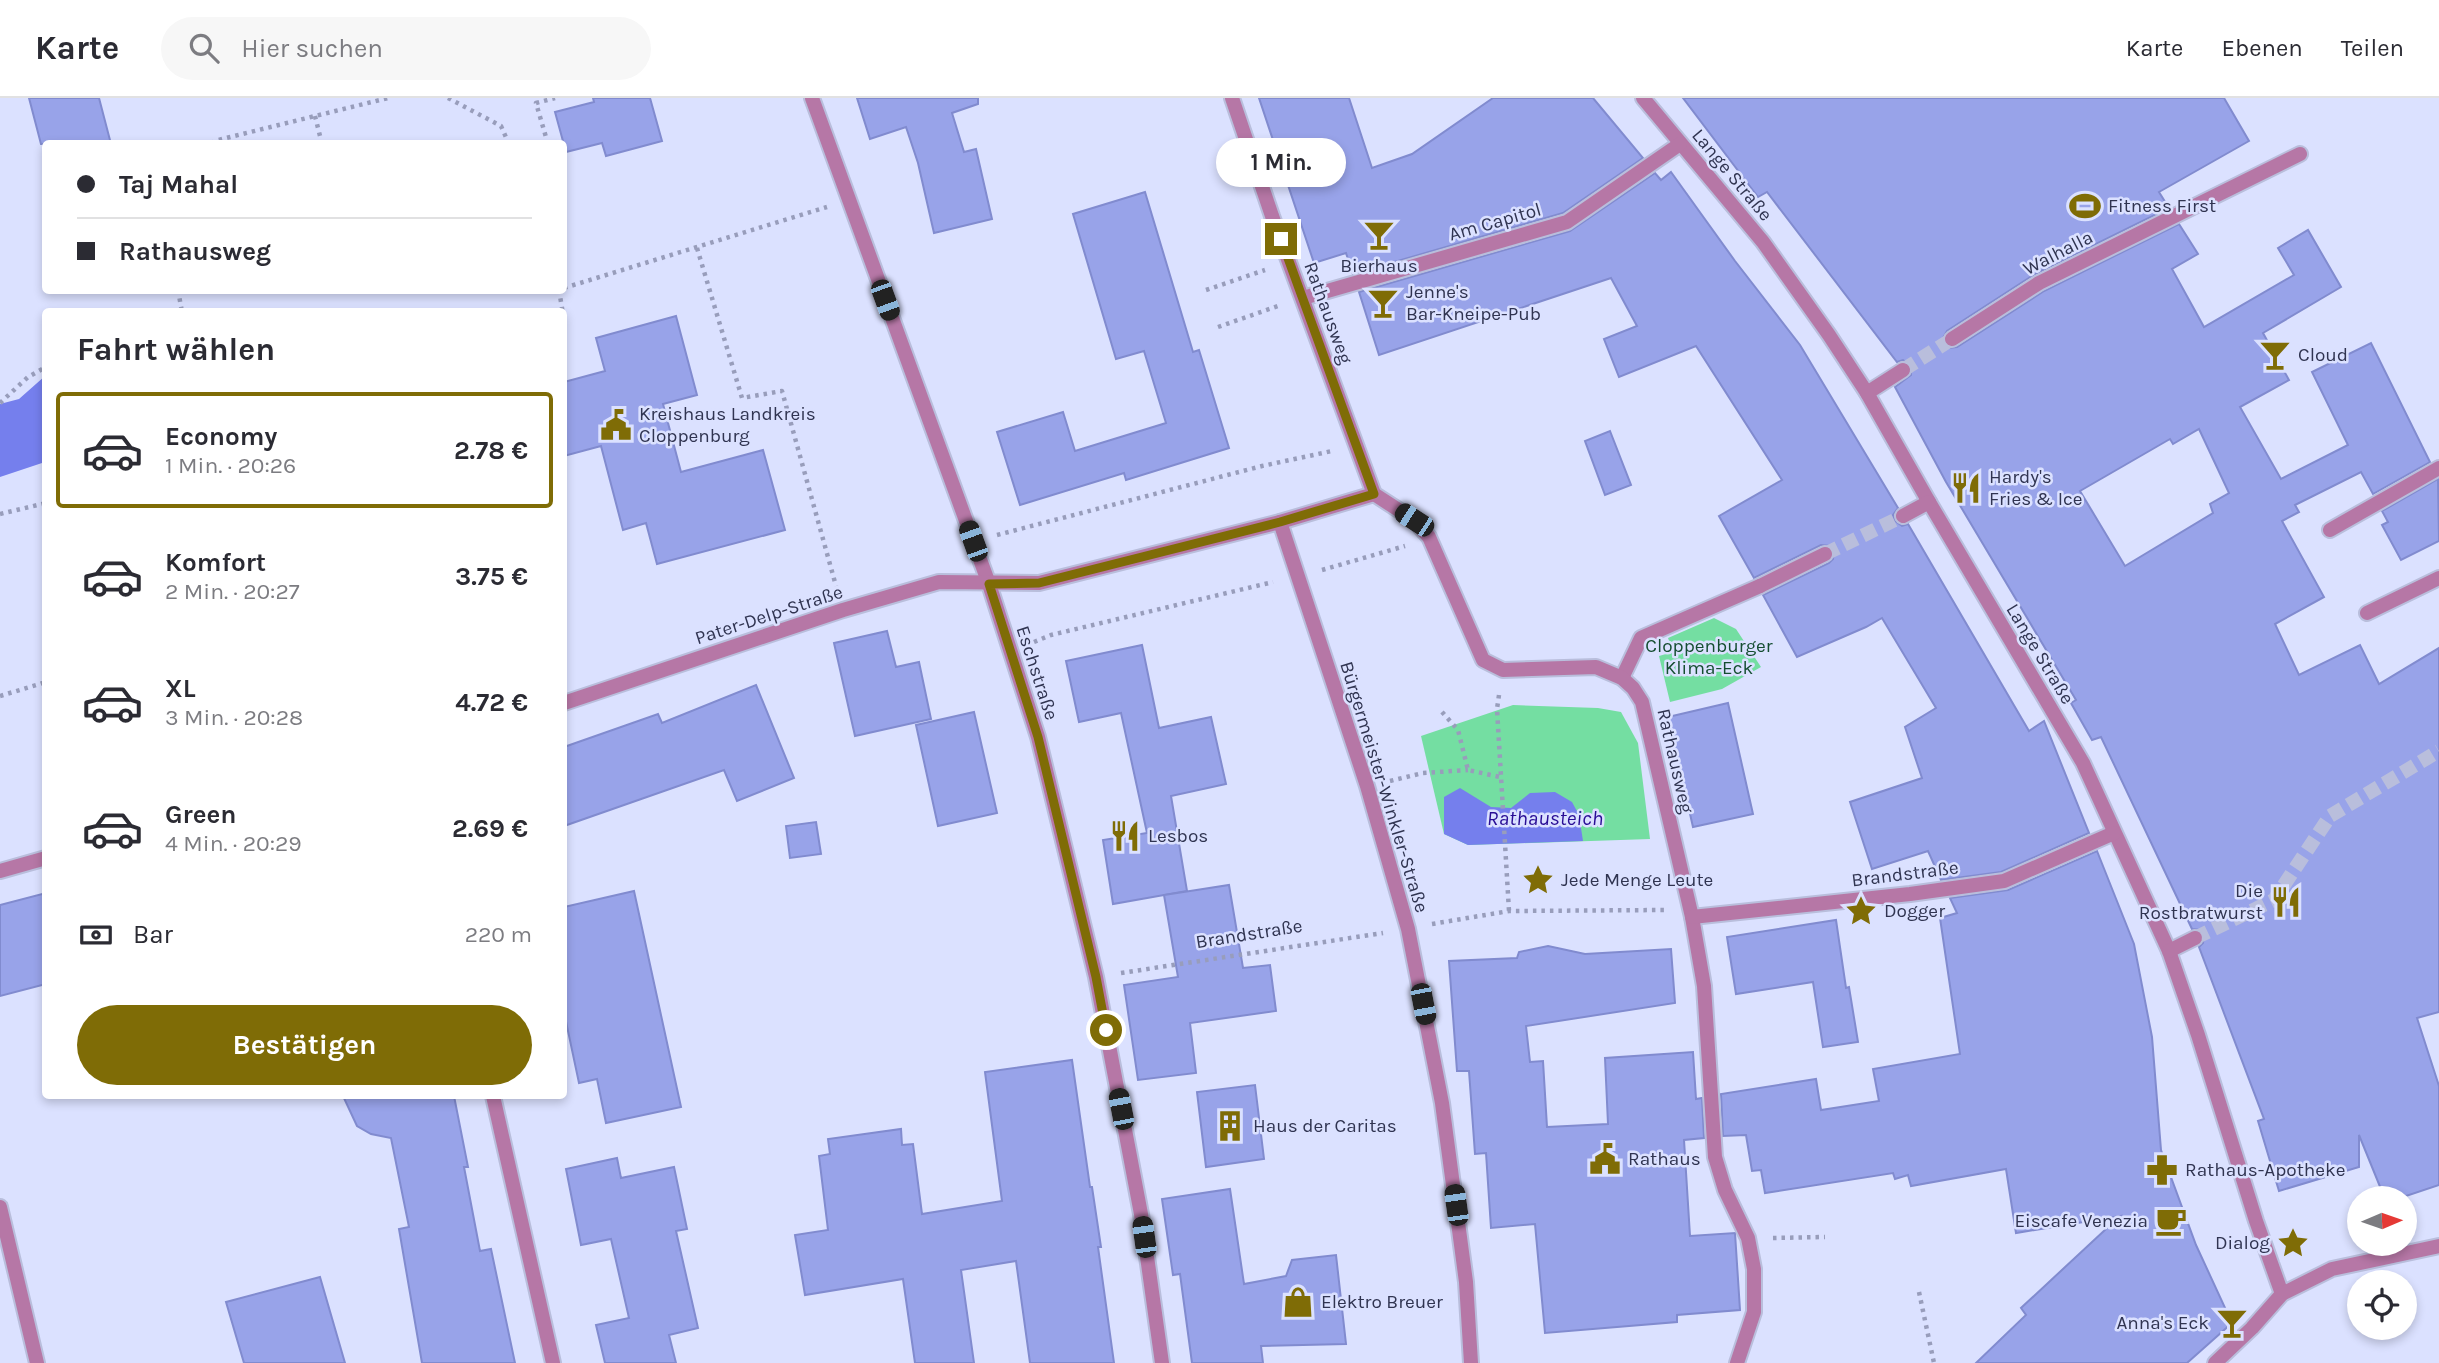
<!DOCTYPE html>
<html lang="de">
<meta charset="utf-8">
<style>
body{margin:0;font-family:Karla,sans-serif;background:#f7f7f7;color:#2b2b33;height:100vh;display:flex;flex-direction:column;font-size:26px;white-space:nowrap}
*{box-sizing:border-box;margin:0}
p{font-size:23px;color:#7c7c81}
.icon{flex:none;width:38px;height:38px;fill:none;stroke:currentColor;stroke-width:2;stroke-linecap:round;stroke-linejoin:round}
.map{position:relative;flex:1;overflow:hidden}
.details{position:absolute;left:42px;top:210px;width:525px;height:791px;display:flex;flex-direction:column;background:#fff;border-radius:7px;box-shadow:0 4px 10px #0003}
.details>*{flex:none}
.hud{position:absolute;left:42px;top:42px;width:525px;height:154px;border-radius:7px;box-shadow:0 4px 10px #0003;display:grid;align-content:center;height:154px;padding:0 35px;background:#fff}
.needle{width:46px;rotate:88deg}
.controls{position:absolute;left:2347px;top:1088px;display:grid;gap:14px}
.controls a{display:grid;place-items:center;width:70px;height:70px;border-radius:50%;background:#fff;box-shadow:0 4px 10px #0003;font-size:35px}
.end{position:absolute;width:32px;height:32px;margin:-16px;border:9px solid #7f6c06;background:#fff;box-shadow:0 0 0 4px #fff}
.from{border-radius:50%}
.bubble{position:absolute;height:49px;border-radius:24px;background:#fff;box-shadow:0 4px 10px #0003;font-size:23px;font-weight:700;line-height:49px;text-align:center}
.car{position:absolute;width:21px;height:42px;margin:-21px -10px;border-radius:9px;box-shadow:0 0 5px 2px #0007;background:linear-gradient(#222 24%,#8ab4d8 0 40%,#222 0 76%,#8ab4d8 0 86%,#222 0)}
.hud b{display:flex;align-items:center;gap:24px;height:66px;font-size:26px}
.hud b+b{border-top:2px solid #e1e1e2}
.hud i{width:18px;height:18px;background:#2b2b33}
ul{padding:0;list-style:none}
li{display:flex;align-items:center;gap:21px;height:116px;margin:0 14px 10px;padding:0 21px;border:4px solid transparent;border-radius:7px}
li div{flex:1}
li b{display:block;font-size:26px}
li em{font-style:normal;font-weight:700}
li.active{border-color:#7f6c06}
li>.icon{width:63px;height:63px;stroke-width:1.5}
h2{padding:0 35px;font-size:32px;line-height:84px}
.pay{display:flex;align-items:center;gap:18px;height:77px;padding:0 35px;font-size:26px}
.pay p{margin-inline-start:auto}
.primary-button{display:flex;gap:14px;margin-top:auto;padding:14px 35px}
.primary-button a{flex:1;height:80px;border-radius:42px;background:#7f6c06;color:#fff;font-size:28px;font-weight:700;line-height:80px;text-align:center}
header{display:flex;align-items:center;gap:42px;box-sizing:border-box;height:98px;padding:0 35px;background:#fff;border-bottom:2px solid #e1e1e2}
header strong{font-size:33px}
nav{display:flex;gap:38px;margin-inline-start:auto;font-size:24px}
.search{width:490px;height:63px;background:#f7f7f7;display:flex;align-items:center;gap:18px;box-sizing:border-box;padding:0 24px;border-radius:38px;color:#7c7c81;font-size:26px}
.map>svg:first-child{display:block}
.green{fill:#74dea2}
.water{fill:#757fed}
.building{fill:#98a3e9;stroke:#818bcf;stroke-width:2;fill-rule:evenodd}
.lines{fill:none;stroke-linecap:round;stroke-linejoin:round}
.street-tunnel{stroke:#b9bedc;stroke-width:14;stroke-dasharray:14 7;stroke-linecap:butt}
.lane-casing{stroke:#b9bedc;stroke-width:18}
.street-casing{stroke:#b9bedc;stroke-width:18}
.path{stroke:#989dbb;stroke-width:4.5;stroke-dasharray:3.5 5;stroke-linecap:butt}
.lane{stroke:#b677a6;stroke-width:14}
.street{stroke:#b677a6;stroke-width:14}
.route{stroke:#7f6c06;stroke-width:9}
.labels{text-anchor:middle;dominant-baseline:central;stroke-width:5;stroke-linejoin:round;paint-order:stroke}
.street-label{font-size:19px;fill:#303451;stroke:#dbe1ff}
.poi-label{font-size:19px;fill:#303451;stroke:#dbe1ff;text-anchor:start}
.park-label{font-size:19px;fill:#144d30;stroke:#dbe1ff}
.water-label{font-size:21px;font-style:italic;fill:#290d95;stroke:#dbe1ff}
</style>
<header>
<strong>Karte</strong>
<div class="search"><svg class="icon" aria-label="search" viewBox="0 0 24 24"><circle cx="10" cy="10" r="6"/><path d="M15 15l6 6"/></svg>Hier suchen</div>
<nav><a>Karte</a><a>Ebenen</a><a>Teilen</a></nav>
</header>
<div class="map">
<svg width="2439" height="1265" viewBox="0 0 2439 1265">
<rect width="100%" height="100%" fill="#dbe1ff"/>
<!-- green -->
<g class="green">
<path d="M1714 520 1736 531 1761 569 1722 591 1670 604 1659 558 1673 554 1668 540Z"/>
<path d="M1513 607 1598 610 1621 614 1638 645 1650 741 1468 747 1444 736 1421 638Z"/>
</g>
<!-- water -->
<g class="water">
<path d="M45 278V364L0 379V306L19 301Z"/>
<path d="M1460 690 1491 709 1511 710 1530 695 1555 694 1572 704 1579 717 1583 743 1468 747 1444 736V699Z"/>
</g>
<!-- building -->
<g class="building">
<path d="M29 0H99L111 46H41Z"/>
<path d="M593 0H650L662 43 606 58 602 45 566 54 555 14 594 4Z"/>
<path d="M857 0H978V6L952 15 964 54 976 51 992 121 934 135 918 65 906 29 870 41Z"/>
<path d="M1259 0H1349L1372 70 1412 56 1493 0H1593L1643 60 1563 115 1353 176 1346 155 1314 165Z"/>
<path d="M1683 0H2224L2249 43 2159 94 2169 110 2035 176 1947 233 1942 242 1948 250 1957 249 2044 193 2179 126 2198 156 2172 171 2204 229 2294 177 2278 150 2308 132 2341 189 2263 235 2289 282 2240 309 2281 381 2348 347 2312 274 2371 245 2430 364 2373 396 2361 374 2295 407 2299 414 2282 423 2324 499 2275 526 2299 577 2360 547 2379 586 2439 550V914L2417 920 2439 988V1087L2397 1101H2385L2359 1037V1069L2279 1093 2258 1023 2264 1021 2199 849 2203 845 2204 836 2200 832 2192 831 2101 639 2092 642 2071 605 2076 602 1946 384 1895 289 1911 277V267L1903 262 1897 264 1767 94 1758 99ZM2199 331 2229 395 2210 406 2213 415 2125 468 2080 393 2170 341 2173 346Z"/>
<path d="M1671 74 1735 163 1800 247 1898 410 1893 417 1895 423 1902 428 1908 426 2029 633 2044 623 2089 735 2001 774 1941 782 1928 753 1872 771 1850 704 1922 680 1905 629 1936 610 1882 520 1866 529 1797 559 1763 497 1829 465 1833 461 1834 452 1830 448 1821 447 1754 480 1719 418 1782 382 1696 248 1619 279 1604 241 1637 228 1611 180 1379 257 1359 194 1570 133 1655 75 1661 82Z"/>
<path d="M1145 94 1193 254 1199 252 1229 350 1126 382 1124 375 1020 407 997 334 1063 314 1075 353 1166 325 1144 253 1116 261 1073 116Z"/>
<path d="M676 218 697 297 663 306 681 374 763 352 785 432 657 466 646 425 623 432 601 348 564 358V284L605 273 596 240Z"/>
<path d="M1610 333 1631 387 1605 397 1585 343Z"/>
<path d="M2438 381 2439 443 2401 462 2382 427 2388 424 2382 413Z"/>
<path d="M887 533 896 569 919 564 931 621 855 638 834 545Z"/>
<path d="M1142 547 1159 630 1211 619 1226 686 1171 698 1187 793 1113 806 1103 742 1147 735 1121 615 1079 624 1066 563Z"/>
<path d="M756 587 794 680 737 703 724 672 564 728V649L658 616 662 625Z"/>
<path d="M1728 605 1753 716 1693 729 1668 619Z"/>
<path d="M974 614 997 715 938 728 916 627Z"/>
<path d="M816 724 821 756 790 760 786 728Z"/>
<path d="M2097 753 2134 846 2152 939 2161 1052 2196 1147 2232 1225 2187 1265H1976L2026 1217 2021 1210 2120 1118 2016 1135 2006 1071 1911 1088 1908 1077 1895 1081 1893 1075 1765 1095 1761 1072 1752 1073 1746 1037 1723 1038 1721 996 1816 981 1821 1012 1879 1003 1873 971 1960 956 1940 820 1957 815 1950 800 2008 792Z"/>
<path d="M1229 787 1243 870 1270 867 1276 913 1190 925 1196 975 1138 982 1124 887 1178 879 1164 797Z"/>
<path d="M634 793 681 1009 606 1025 597 981 579 985 564 914V809Z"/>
<path d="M46 795V886L0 898V807Z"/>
<path d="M1836 822 1846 890 1849 889 1858 944 1823 949 1813 884 1736 896 1727 839Z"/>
<path d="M1548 848 1585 856 1671 851 1675 905 1526 928 1530 964 1543 963 1547 1029 1608 1026 1605 960 1693 954 1696 1001 1702 1000 1704 1040 1684 1042 1690 1138 1735 1135 1740 1212 1677 1217V1224L1545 1235 1535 1126 1491 1130 1486 1055 1475 1056 1469 973H1457L1449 863 1517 860 1519 854Z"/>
<path d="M1072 962 1090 1089H1092L1101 1149H1098L1114 1265H1030L1016 1163 961 1172 974 1265H915L903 1181 805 1197 795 1137 828 1132 819 1058 830 1056 828 1041 901 1031 902 1047 913 1046 922 1116 1002 1103 985 974Z"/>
<path d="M1255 987 1264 1061 1206 1069 1197 994Z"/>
<path d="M343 998H454L468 1069H464L480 1153 491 1151 515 1265H422L399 1131 409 1129 391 1040 371 1036 357 1028Z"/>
<path d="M617 1060 621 1080 674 1069 687 1131 676 1133 698 1230 669 1237 676 1265H605L596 1227 629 1220 611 1141 581 1147 566 1071Z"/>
<path d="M1230 1091 1244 1186 1286 1178 1292 1162 1336 1157 1346 1246 1261 1248 1263 1265H1192L1180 1176 1173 1177 1162 1101Z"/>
<path d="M320 1179 345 1265H244L226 1204Z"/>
</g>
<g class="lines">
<!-- street-tunnel -->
<g class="street-tunnel">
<path d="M1903 272 1952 241"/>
<path d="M1825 456 1903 418"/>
<path d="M2195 840 2274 802 2330 718 2439 653"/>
</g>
<defs>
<g id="lane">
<path d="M2330 432 2439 370"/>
<path d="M2367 515 2439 480"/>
<path d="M1622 580 1641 540 1760 488"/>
</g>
<g id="street">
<path d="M812 0 989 486 1038 639 1096 879 1141 1116 1162 1265"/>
<path d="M1232 0 1272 118 1374 396 1414 422 1429 439 1483 562 1503 572 1596 569 1622 580 1633 590 1642 604 1692 819 1704 888 1715 1059 1725 1092 1748 1140 1754 1171V1214L1737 1265"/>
<path d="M1643 0 1763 144 1829 237 1867 295 1929 404 2083 665 2169 853 2198 937 2256 1123 2282 1196"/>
<path d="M1303 200 1567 124 1680 46"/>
<path d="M1952 241 2039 185 2300 56"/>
<path d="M1867 295 1903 272"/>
<path d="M1903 418 1929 404"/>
<path d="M1280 424 1367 688 1408 831 1442 1005 1466 1184 1471 1265"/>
<path d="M1760 488 1825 456"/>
<path d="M564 605 843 512 939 484 1039 485 1280 424 1374 396"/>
<path d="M0 773 46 760"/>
<path d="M1692 819 1910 796 2004 783 2114 735"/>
<path d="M2169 853 2195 840"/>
<path d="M493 998 553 1265"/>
<path d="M0 1109 37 1265"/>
<path d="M2215 1265 2252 1230 2282 1196 2332 1171 2439 1148"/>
</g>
</defs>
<!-- lane casing -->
<use href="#lane" class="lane-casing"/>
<!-- street casing -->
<use href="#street" class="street-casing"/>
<!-- path -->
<g class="path">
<path d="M448 0 501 28 509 46"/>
<path d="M315 18 322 46"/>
<path d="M212 46 214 43 388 0"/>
<path d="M548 46 536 5 555 0"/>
<path d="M697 150 742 300 782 293 836 488"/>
<path d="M564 190 827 109"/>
<path d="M178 192 182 214"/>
<path d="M559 192 564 222"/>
<path d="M1206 192 1265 172"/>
<path d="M1218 229 1278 208"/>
<path d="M0 305 28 279 46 269"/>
<path d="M0 416 46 405"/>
<path d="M997 437 1262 368 1332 353"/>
<path d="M1322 472 1405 448"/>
<path d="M1034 544 1051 537 1273 484"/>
<path d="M1499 597 1497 611 1509 813"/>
<path d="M0 598 46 584"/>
<path d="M1442 614 1458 632 1468 672 1500 679"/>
<path d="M1390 683 1423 675 1468 672"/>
<path d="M1432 826 1509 813 1664 812"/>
<path d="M1121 875 1383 835"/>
<path d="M1773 1140 1825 1139"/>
<path d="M1919 1194 1934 1265"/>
</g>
<!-- lane -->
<use href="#lane" class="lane"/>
<!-- street -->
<use href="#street" class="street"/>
</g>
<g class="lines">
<!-- route -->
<path class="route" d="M1106 932 1096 879 1038 639 989 486 1039 485 1280 424 1374 396 1281 141"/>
</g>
<!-- icons -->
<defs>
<symbol id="stadium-bare" viewBox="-9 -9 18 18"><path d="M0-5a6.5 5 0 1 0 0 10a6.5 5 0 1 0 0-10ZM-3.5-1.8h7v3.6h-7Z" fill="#7f6c06" stroke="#dbe1ff" stroke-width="2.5" paint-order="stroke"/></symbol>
<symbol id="bar-bare" viewBox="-9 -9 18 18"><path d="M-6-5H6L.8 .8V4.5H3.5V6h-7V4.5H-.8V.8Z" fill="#7f6c06" stroke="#dbe1ff" stroke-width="2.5" paint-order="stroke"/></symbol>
<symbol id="civic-bare" viewBox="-9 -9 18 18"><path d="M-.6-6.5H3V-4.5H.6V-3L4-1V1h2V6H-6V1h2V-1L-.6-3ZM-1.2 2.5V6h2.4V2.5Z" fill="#7f6c06" stroke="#dbe1ff" stroke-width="2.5" paint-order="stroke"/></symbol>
<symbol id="restaurant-bare" viewBox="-9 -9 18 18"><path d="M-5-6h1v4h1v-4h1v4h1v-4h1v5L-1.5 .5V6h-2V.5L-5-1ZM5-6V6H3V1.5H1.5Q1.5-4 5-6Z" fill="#7f6c06" stroke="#dbe1ff" stroke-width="2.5" paint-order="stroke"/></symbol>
<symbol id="sight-bare" viewBox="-9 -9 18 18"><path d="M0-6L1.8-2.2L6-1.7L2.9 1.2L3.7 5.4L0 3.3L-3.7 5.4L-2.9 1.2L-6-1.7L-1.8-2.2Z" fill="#7f6c06" stroke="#dbe1ff" stroke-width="2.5" paint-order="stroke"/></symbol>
<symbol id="building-bare" viewBox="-9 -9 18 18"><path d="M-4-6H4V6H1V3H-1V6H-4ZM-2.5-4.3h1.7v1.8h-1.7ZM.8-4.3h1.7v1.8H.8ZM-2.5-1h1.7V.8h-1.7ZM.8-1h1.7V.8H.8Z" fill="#7f6c06" stroke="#dbe1ff" stroke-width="2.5" paint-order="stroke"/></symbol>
<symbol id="pharmacy-bare" viewBox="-9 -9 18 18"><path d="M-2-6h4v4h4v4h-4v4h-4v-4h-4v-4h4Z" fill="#7f6c06" stroke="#dbe1ff" stroke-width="2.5" paint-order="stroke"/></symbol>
<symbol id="cafe-bare" viewBox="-9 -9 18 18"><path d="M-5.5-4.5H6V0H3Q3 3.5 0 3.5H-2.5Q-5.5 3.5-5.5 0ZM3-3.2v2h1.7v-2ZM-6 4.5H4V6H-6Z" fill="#7f6c06" stroke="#dbe1ff" stroke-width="2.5" paint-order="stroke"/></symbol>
<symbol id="shop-bare" viewBox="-9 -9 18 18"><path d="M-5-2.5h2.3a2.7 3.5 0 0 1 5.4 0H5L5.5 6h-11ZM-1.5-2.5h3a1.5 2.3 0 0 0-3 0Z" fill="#7f6c06" stroke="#dbe1ff" stroke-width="2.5" paint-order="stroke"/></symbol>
</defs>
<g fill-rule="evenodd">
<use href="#stadium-bare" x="2063" y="86" width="44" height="44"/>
<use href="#bar-bare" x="1357" y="115" width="44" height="44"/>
<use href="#bar-bare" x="1361" y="183" width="44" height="44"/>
<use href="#bar-bare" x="2253" y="235" width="44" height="44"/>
<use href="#civic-bare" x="594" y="305" width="44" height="44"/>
<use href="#restaurant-bare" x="1944" y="368" width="44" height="44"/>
<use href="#restaurant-bare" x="1103" y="716" width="44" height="44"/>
<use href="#sight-bare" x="1516" y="760" width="44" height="44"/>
<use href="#restaurant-bare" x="2264" y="782" width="44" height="44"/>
<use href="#sight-bare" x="1839" y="791" width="44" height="44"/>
<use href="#building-bare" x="1208" y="1006" width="44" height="44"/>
<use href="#civic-bare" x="1583" y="1039" width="44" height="44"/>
<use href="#pharmacy-bare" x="2140" y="1050" width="44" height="44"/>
<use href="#cafe-bare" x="2149" y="1101" width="44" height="44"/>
<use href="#sight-bare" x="2271" y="1123" width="44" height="44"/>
<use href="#shop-bare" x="1276" y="1182" width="44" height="44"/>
<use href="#bar-bare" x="2210" y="1203" width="44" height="44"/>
</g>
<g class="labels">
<!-- street labels -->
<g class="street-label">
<text transform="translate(1732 77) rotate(50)">Lange Straße</text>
<text transform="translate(1495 124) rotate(-16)">Am Capitol</text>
<text transform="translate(2058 155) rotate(-27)">Walhalla</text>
<text transform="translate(1328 215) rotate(70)">Rathausweg</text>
<text transform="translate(769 517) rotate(-18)">Pater-Delp-Straße</text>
<text transform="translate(2040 556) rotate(59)">Lange Straße</text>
<text transform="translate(1037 575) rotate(72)">Eschstraße</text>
<text transform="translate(1675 663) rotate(77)">Rathausweg</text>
<text transform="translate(1384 689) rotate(73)">Bürgermeister-Winkler-Straße</text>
<text transform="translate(1905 776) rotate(-7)">Brandstraße</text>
<text transform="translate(1249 836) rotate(-9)">Brandstraße</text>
</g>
<!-- poi labels -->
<g class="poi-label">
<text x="2108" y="108">Fitness First</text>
<text x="1379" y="168" text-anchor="middle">Bierhaus</text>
<text x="1406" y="194">Jenne's<tspan x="1406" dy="22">Bar-Kneipe-Pub</tspan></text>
<text x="2298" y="257">Cloud</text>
<text x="639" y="316">Kreishaus Landkreis<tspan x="639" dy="22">Cloppenburg</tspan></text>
<text x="1989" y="379">Hardy's<tspan x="1989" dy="22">Fries &amp; Ice</tspan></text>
<text x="1148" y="738">Lesbos</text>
<text x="1561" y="782">Jede Menge Leute</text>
<text x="2263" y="793" text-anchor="end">Die<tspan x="2263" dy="22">Rostbratwurst</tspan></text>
<text x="1884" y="813">Dogger</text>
<text x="1253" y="1028">Haus der Caritas</text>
<text x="1628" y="1061">Rathaus</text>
<text x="2185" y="1072">Rathaus-Apotheke</text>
<text x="2148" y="1123" text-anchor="end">Eiscafe Venezia</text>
<text x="2270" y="1145" text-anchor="end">Dialog</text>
<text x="1321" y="1204">Elektro Breuer</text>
<text x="2209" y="1225" text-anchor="end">Anna's Eck</text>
</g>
<!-- park labels -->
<g class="park-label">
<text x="1709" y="548">Cloppenburger<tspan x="1709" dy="22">Klima-Eck</tspan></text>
</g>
<!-- water labels -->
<g class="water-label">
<text x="1545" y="720">Rathausteich</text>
</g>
</g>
</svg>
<div class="controls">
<a><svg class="needle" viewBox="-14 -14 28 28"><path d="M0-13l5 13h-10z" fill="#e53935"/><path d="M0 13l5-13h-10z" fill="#7c7c81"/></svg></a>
<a><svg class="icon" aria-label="locate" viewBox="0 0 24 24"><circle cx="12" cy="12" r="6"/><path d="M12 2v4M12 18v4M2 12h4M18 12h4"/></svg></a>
</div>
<i class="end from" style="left:1106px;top:932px"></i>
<i class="end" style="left:1281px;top:141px"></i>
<div class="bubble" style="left:1216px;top:40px;width:130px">1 Min.</div>
<i class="car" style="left:885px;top:202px;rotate:160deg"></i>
<i class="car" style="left:1414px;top:422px;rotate:303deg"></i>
<i class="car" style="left:973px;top:443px;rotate:340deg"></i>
<i class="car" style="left:1423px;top:906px;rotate:169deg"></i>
<i class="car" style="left:1121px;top:1011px;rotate:349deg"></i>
<i class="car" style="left:1456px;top:1107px;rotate:352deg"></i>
<i class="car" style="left:1144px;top:1139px;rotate:352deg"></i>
<div class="hud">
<b><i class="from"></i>Taj Mahal</b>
<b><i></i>Rathausweg</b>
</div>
<section class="details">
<h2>Fahrt wählen</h2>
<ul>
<li class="active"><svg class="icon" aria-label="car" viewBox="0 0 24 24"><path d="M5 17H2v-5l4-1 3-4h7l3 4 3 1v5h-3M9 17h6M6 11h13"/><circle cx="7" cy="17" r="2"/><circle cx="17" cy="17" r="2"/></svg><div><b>Economy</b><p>1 Min. · 20:26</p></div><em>2.78 €</em></li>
<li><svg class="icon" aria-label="car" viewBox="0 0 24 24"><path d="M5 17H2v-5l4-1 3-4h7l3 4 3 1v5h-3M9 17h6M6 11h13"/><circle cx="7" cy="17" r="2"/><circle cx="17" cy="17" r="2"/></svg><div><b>Komfort</b><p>2 Min. · 20:27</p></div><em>3.75 €</em></li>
<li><svg class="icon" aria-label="car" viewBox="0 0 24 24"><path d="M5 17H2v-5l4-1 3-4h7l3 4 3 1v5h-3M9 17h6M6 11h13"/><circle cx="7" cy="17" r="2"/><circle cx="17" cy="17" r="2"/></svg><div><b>XL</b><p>3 Min. · 20:28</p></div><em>4.72 €</em></li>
<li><svg class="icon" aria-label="car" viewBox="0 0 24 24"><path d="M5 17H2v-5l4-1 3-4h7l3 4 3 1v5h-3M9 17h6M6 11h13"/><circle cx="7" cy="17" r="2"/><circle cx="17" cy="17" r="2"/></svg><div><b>Green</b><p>4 Min. · 20:29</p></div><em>2.69 €</em></li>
</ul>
<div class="pay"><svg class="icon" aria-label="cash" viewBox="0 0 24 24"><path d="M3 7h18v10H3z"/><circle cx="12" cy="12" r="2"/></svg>Bar<p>220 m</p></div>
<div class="primary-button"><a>Bestätigen</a></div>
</section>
</div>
